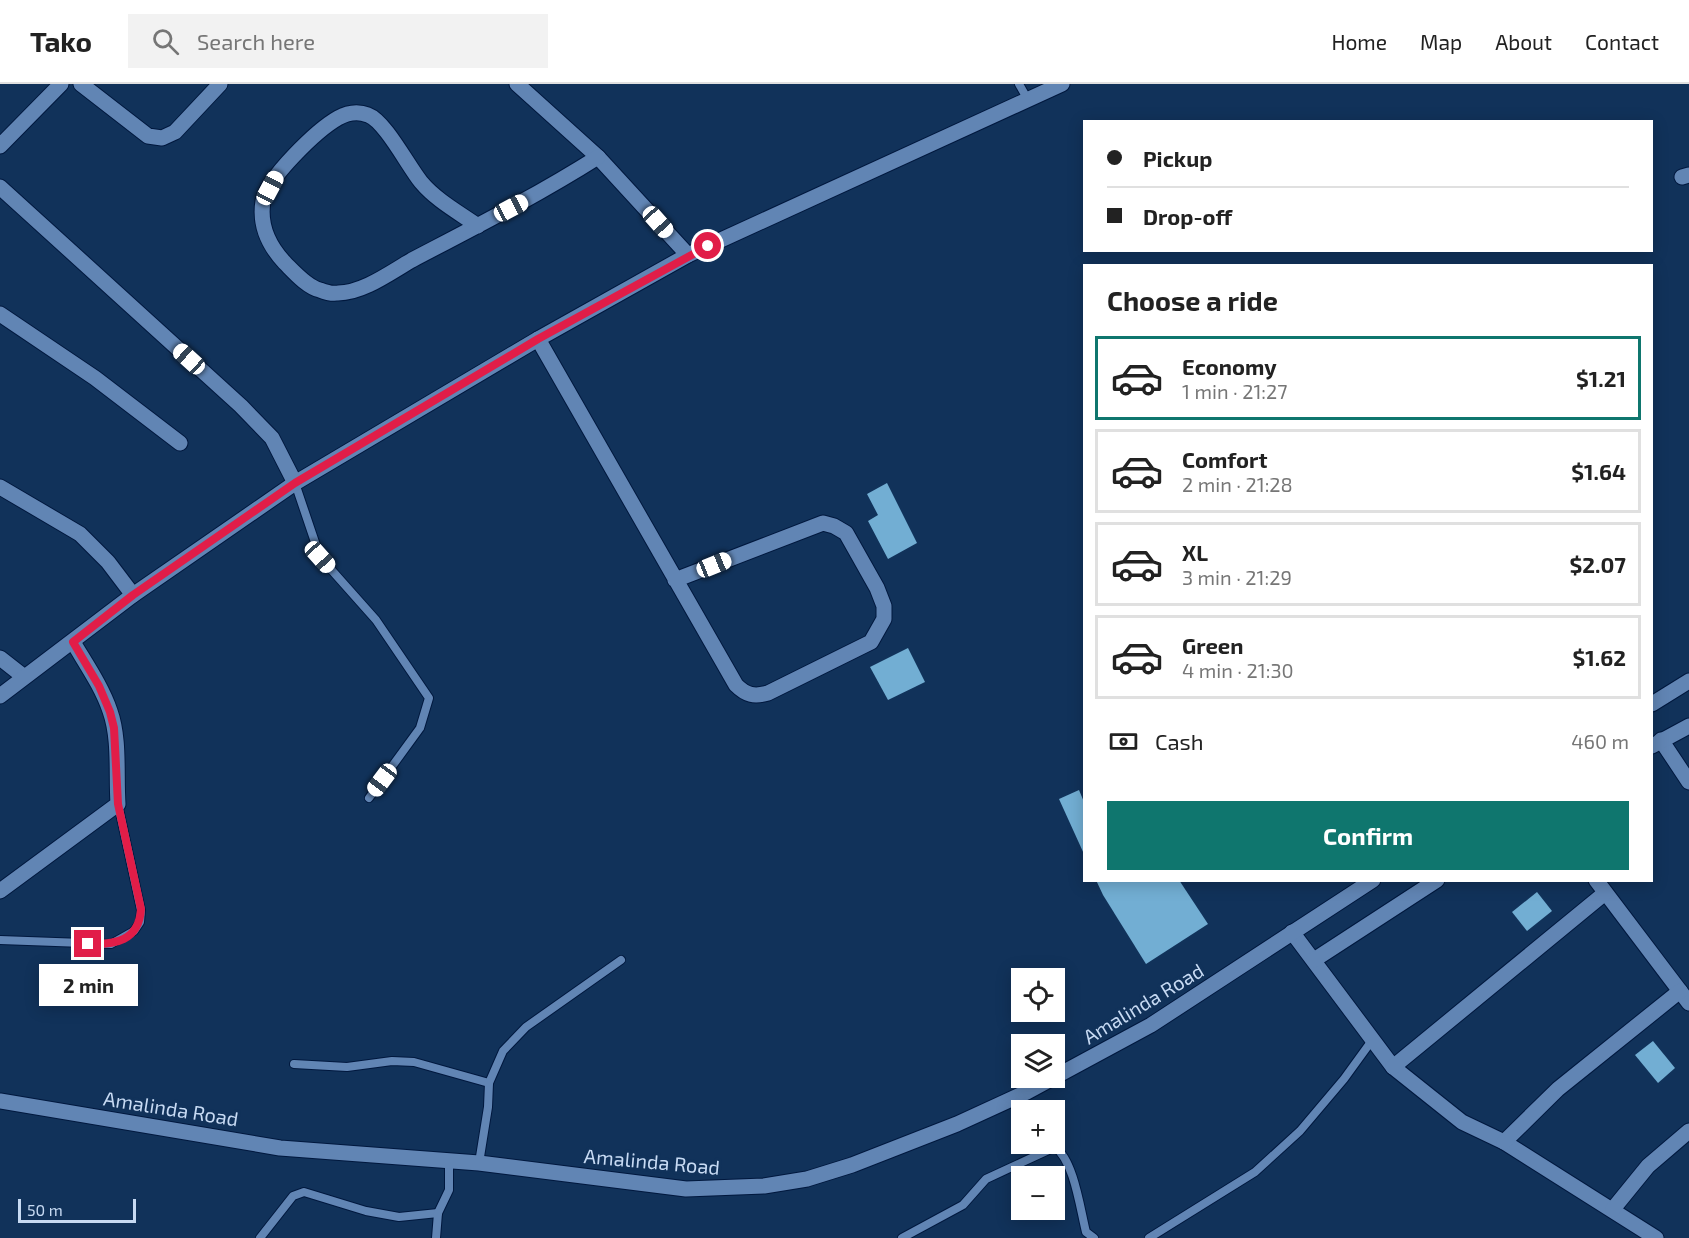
<!DOCTYPE html>
<meta charset="utf-8">
<style>
body{margin:0;font-family:"Exo 2",sans-serif;background:#f2f2f2;color:#222;height:100vh;display:flex;flex-direction:column;font-size:22px;white-space:nowrap}
*{box-sizing:border-box;margin:0}
p{font-size:20px;color:#767676}
.icon{flex:none;width:33px;height:33px;fill:none;stroke:currentColor;stroke-width:2;stroke-linecap:round;stroke-linejoin:round}
.map{position:relative;flex:1;overflow:hidden}
.side{position:absolute;left:1083px;top:180px;width:570px;height:618px;display:flex;flex-direction:column;background:#fff;border-radius:0px;box-shadow:0 3px 15px #0003}
.side>*{flex:none}
.hud{position:absolute;left:1083px;top:36px;width:570px;height:132px;border-radius:0px;box-shadow:0 3px 15px #0003;display:grid;align-content:center;height:132px;padding:0 24px;background:#fff}
.tools{position:absolute;left:1011px;top:884px;display:grid;gap:12px}
.tools a{display:grid;place-items:center;width:54px;height:54px;border-radius:0px;background:#fff;box-shadow:0 3px 15px #0003;font-size:30px}
.scale{position:absolute;left:18px;bottom:15px;width:118px;box-sizing:border-box;padding-left:6px;border:3px solid #c7daf3;border-top:0;font-size:16px;line-height:21px;white-space:nowrap;color:#c7daf3;-webkit-text-stroke:4px #11325a;paint-order:stroke}
.end{position:absolute;width:27px;height:27px;margin:-14px;border:8px solid #e11d48;background:#fff;box-shadow:0 0 0 3px #fff}
.from{border-radius:50%}
.bubble{position:absolute;height:42px;border-radius:0px;background:#fff;box-shadow:0 3px 15px #0003;font-size:20px;font-weight:700;line-height:42px;text-align:center}
.car{position:absolute;width:18px;height:36px;margin:-18px -9px;border-radius:8px;box-shadow:0 0 4px 2px #0007;background:linear-gradient(#fff 24%,#345 0 40%,#fff 0 76%,#345 0 86%,#fff 0)}
.hud b{display:flex;align-items:center;gap:21px;height:57px;font-size:22px}
.hud b+b{border-top:2px solid #e0e0e0}
.hud i{width:15px;height:15px;background:#222}
ul{padding:0;list-style:none}
li{display:flex;align-items:center;gap:18px;height:84px;margin:0 12px 9px;padding:0 12px;border:3px solid #e0e0e0;border-radius:0px}
li div{flex:1}
li b{display:block;font-size:22px}
li em{font-style:normal;font-weight:700}
li.selected{border-color:#0f766e}
li>.icon{width:54px;height:54px;stroke-width:1.5}
h2{padding:0 24px;font-size:27px;line-height:72px}
.pay{display:flex;align-items:center;gap:15px;height:66px;padding:0 24px;font-size:22px}
.pay p{margin-inline-start:auto}
.button{display:flex;gap:12px;margin-top:auto;padding:12px 24px}
.button a{flex:1;height:69px;border-radius:0px;background:#0f766e;color:#fff;font-size:24px;font-weight:700;line-height:69px;text-align:center}
header{display:flex;align-items:center;gap:36px;box-sizing:border-box;height:84px;padding:0 30px;background:#fff;border-bottom:2px solid #e0e0e0}
header strong{font-size:28px}
nav{display:flex;gap:33px;margin-inline-start:auto;font-size:21px}
.search{width:420px;height:54px;background:#f2f2f2;display:flex;align-items:center;gap:15px;box-sizing:border-box;padding:0 21px;border-radius:0px;color:#767676;font-size:22px}
.map>svg:first-child{display:block}
.building{fill:#72aed3}
.lines{fill:none;stroke-linecap:round;stroke-linejoin:round}
.service-casing{stroke:#00183e;stroke-width:10}
.minor-casing{stroke:#00183e;stroke-width:17}
.tertiary-casing{stroke:#00183e;stroke-width:17}
.service{stroke:#6185b4;stroke-width:8}
.minor{stroke:#6185b4;stroke-width:15}
.tertiary{stroke:#6185b4;stroke-width:15}
.route{stroke:#e11d48;stroke-width:8}
.labels{text-anchor:middle;dominant-baseline:central;stroke-width:6;stroke-linejoin:round;paint-order:stroke}
.street-label{font-size:20px;fill:#c7daf3;stroke:#11325a}
</style>
<header>
<strong>Tako</strong>
<div class="search"><svg class="icon" aria-label="search" viewBox="0 0 24 24"><circle cx="10" cy="10" r="6"/><path d="M15 15l6 6"/></svg>Search here</div>
<nav><a>Home</a><a>Map</a><a>About</a><a>Contact</a></nav>
</header>
<div class="map">
<svg width="1689" height="1154" viewBox="0 0 1689 1154">
<rect width="100%" height="100%" fill="#11325a"/>
<!-- building -->
<g class="building">
<path d="M887 399 917 459 888 475 868 437 878 431 867 410Z"/>
<path d="M908 564 925 598 888 616 870 583Z"/>
<path d="M1079 706 1084 718V770L1059 715Z"/>
<path d="M1096 796H1179L1208 840 1146 880 1103 811Z"/>
<path d="M1537 808 1552 827 1527 847 1512 828Z"/>
<path d="M1653 957 1675 984 1658 999 1635 971Z"/>
</g>
<g class="lines">
<defs>
<g id="service">
<path d="M1019 0 1028 16"/>
<path d="M295 399 320 473 376 536 429 614 420 644 369 714"/>
<path d="M0 856 111 860 134 847 140 838 141 826 118 720"/>
<path d="M294 980 347 983 392 977 414 978 489 999"/>
<path d="M479 1079 488 1023 489 999 503 967 526 943 621 876"/>
<path d="M260 1154 293 1112 304 1108 366 1127 399 1133 438 1129"/>
<path d="M436 1154 438 1129 449 1106V1077"/>
<path d="M902 1154 963 1121 986 1095 1055 1063C1074 1077 1080 1124 1086 1148L1094 1154"/>
<path d="M1149 1154 1255 1088 1300 1047 1344 995 1373 955"/>
</g>
<g id="minor">
<path d="M81 0 148 52 162 54 175 48 220 0"/>
<path d="M517 0 598 73 688 171"/>
<path d="M0 62 61 0"/>
<path d="M1682 93 1689 91"/>
<path d="M0 103 241 322 272 354 295 399"/>
<path d="M478 142C458 128 436 116 421 98 408 82 385 37 368 31 358 27 347 29 338 34 317 46 267 94 263 117 259 141 269 162 285 179 294 188 307 203 320 206 325 208 333 210 338 209 363 209 391 188 412 176 475 143 538 111 598 73"/>
<path d="M0 230 95 294 180 359"/>
<path d="M538 255 736 601C746 611 754 613 768 609L871 558 884 535V522L877 504 846 449 834 442 823 439 675 496"/>
<path d="M0 403 80 450 108 478 133 511"/>
<path d="M0 574 23 592"/>
<path d="M0 612 133 511 295 399 538 255 688 171 1062 0"/>
<path d="M1661 656 1689 698"/>
<path d="M1652 662 1689 642"/>
<path d="M1596 796 1689 919"/>
<path d="M0 807 118 720C116 690 120 655 110 627 102 603 86 580 73 558"/>
<path d="M1292 848 1393 983 1462 1038 1504 1058 1656 1154"/>
<path d="M1314 876 1437 796"/>
<path d="M1393 983 1605 809"/>
<path d="M1504 1058 1558 1005 1680 907"/>
<path d="M1613 1125 1648 1082 1689 1047"/>
</g>
<g id="tertiary">
<path d="M1652 620 1689 597"/>
<path d="M0 1017 280 1064 479 1079 686 1105 764 1102 807 1095 852 1081 957 1040 1027 1008 1151 941 1373 796"/>
</g>
</defs>
<!-- service casing -->
<use href="#service" class="service-casing"/>
<!-- minor casing -->
<use href="#minor" class="minor-casing"/>
<!-- tertiary casing -->
<use href="#tertiary" class="tertiary-casing"/>
<!-- service -->
<use href="#service" class="service"/>
<!-- minor -->
<use href="#minor" class="minor"/>
<!-- tertiary -->
<use href="#tertiary" class="tertiary"/>
</g>
<g class="lines">
<!-- route -->
<path class="route" d="M88 860C115 861 139 857 141 825L118 720 114 644 110 628 99 602 73 558 133 511 295 399 538 255 708 162"/>
</g>
<g class="labels">
<!-- street labels -->
<g class="street-label">
<text transform="translate(1143 919) rotate(-31)">Amalinda Road</text>
<text transform="translate(171 1024) rotate(9)">Amalinda Road</text>
<text transform="translate(652 1077) rotate(5)">Amalinda Road</text>
</g>
</g>
</svg>
<div class="tools">
<a><svg class="icon" aria-label="locate" viewBox="0 0 24 24"><circle cx="12" cy="12" r="6"/><path d="M12 2v4M12 18v4M2 12h4M18 12h4"/></svg></a>
<a><svg class="icon" aria-label="layers" viewBox="0 0 24 24"><path d="M12 4l9 5-9 5-9-5zM3 14l9 5 9-5"/></svg></a>
<a>+</a>
<a>−</a>
</div>
<div class="scale">50 m</div>
<i class="end from" style="left:708px;top:162px"></i>
<i class="end" style="left:88px;top:860px"></i>
<div class="bubble" style="left:39px;top:880px;width:99px">2 min</div>
<i class="car" style="left:270px;top:104px;rotate:28deg"></i>
<i class="car" style="left:511px;top:124px;rotate:62deg"></i>
<i class="car" style="left:658px;top:138px;rotate:138deg"></i>
<i class="car" style="left:189px;top:275px;rotate:312deg"></i>
<i class="car" style="left:320px;top:473px;rotate:138deg"></i>
<i class="car" style="left:714px;top:481px;rotate:68deg"></i>
<i class="car" style="left:382px;top:696px;rotate:217deg"></i>
<div class="hud">
<b><i class="from"></i>Pickup</b>
<b><i></i>Drop-off</b>
</div>
<section class="side">
<h2>Choose a ride</h2>
<ul>
<li class="selected"><svg class="icon" aria-label="car" viewBox="0 0 24 24"><path d="M5 17H2v-5l4-1 3-4h7l3 4 3 1v5h-3M9 17h6M6 11h13"/><circle cx="7" cy="17" r="2"/><circle cx="17" cy="17" r="2"/></svg><div><b>Economy</b><p>1 min · 21:27</p></div><em>$1.21</em></li>
<li><svg class="icon" aria-label="car" viewBox="0 0 24 24"><path d="M5 17H2v-5l4-1 3-4h7l3 4 3 1v5h-3M9 17h6M6 11h13"/><circle cx="7" cy="17" r="2"/><circle cx="17" cy="17" r="2"/></svg><div><b>Comfort</b><p>2 min · 21:28</p></div><em>$1.64</em></li>
<li><svg class="icon" aria-label="car" viewBox="0 0 24 24"><path d="M5 17H2v-5l4-1 3-4h7l3 4 3 1v5h-3M9 17h6M6 11h13"/><circle cx="7" cy="17" r="2"/><circle cx="17" cy="17" r="2"/></svg><div><b>XL</b><p>3 min · 21:29</p></div><em>$2.07</em></li>
<li><svg class="icon" aria-label="car" viewBox="0 0 24 24"><path d="M5 17H2v-5l4-1 3-4h7l3 4 3 1v5h-3M9 17h6M6 11h13"/><circle cx="7" cy="17" r="2"/><circle cx="17" cy="17" r="2"/></svg><div><b>Green</b><p>4 min · 21:30</p></div><em>$1.62</em></li>
</ul>
<div class="pay"><svg class="icon" aria-label="cash" viewBox="0 0 24 24"><path d="M3 7h18v10H3z"/><circle cx="12" cy="12" r="2"/></svg>Cash<p>460 m</p></div>
<div class="button"><a>Confirm</a></div>
</section>
</div>
